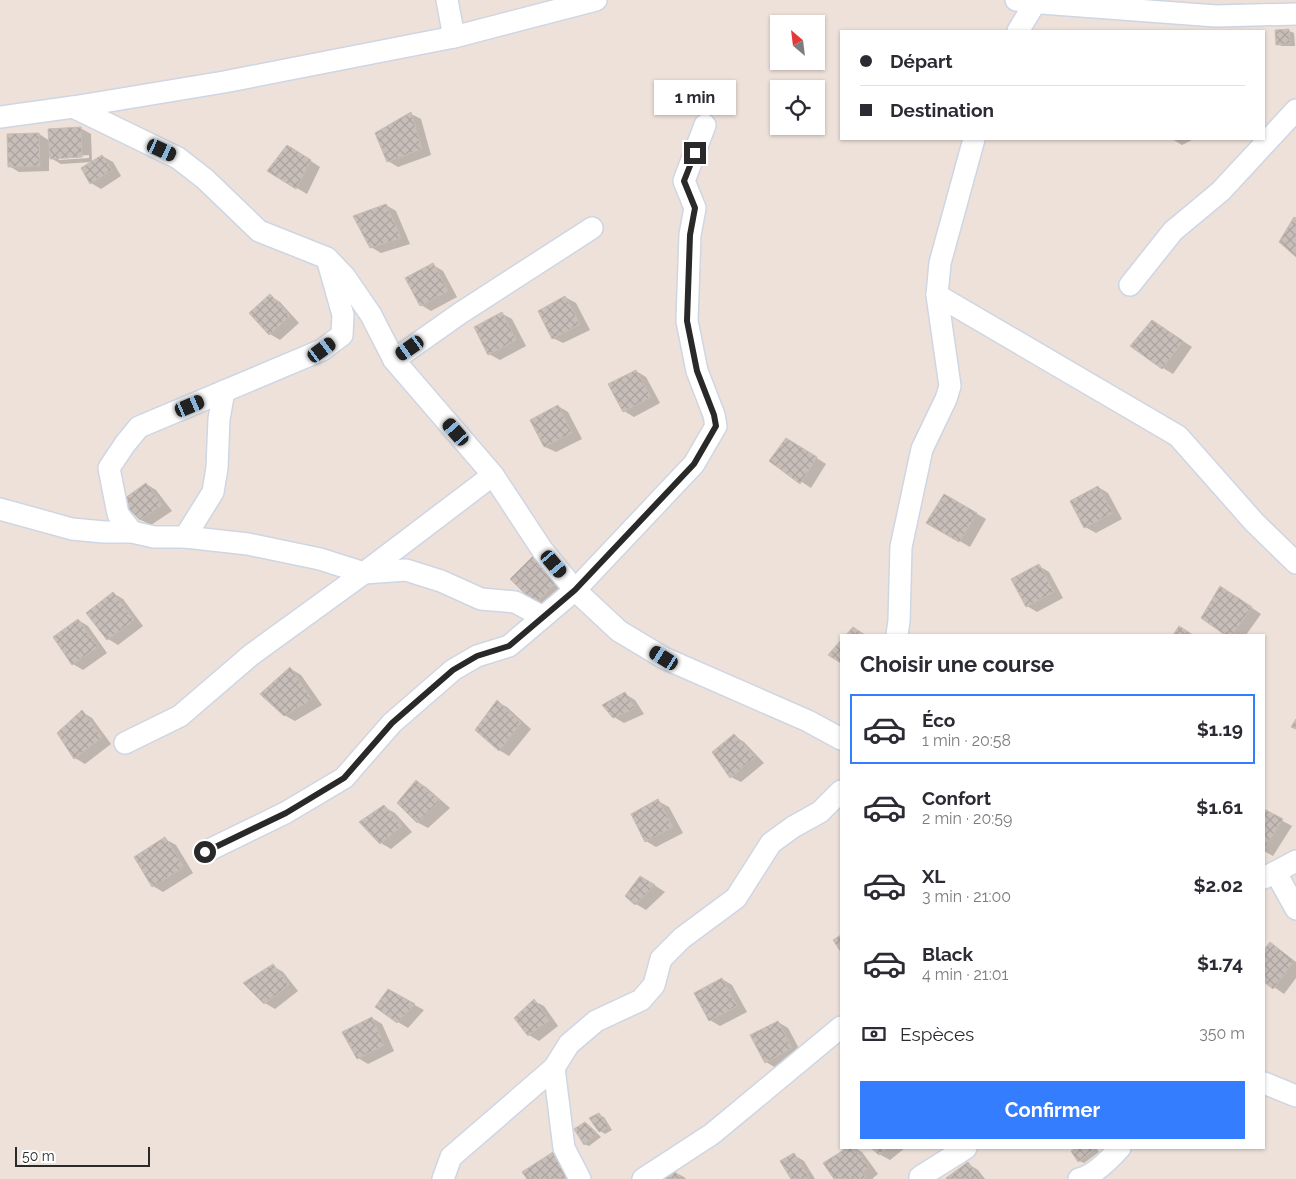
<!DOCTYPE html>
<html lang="fr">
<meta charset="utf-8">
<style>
body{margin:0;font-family:Raleway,sans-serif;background:#f7f7f7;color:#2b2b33;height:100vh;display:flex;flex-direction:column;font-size:19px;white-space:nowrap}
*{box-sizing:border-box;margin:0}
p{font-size:16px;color:#7c7c81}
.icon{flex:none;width:28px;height:28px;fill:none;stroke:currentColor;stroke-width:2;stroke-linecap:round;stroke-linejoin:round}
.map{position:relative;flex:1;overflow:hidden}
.details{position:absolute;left:840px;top:634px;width:425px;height:515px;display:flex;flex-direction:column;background:#fff;border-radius:0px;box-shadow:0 1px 4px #0004}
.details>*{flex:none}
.hud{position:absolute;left:840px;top:30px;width:425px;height:110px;border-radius:0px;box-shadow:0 1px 4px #0004;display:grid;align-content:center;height:110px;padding:0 20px;background:#fff}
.needle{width:32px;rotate:332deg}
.buttons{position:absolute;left:770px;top:15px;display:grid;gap:10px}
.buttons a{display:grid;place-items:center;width:55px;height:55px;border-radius:0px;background:#fff;box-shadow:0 1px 4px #0004;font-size:25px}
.scale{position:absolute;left:15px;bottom:12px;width:135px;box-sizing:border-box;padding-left:5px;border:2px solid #292929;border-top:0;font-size:14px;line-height:18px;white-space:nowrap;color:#292929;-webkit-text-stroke:4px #fff;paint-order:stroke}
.end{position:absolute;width:22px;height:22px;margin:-11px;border:6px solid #292929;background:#fff;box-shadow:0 0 0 2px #fff}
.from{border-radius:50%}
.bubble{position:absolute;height:35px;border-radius:0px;background:#fff;box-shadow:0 1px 4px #0004;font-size:16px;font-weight:700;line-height:35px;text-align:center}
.car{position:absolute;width:15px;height:30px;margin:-15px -8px;border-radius:6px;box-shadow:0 0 4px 1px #0007;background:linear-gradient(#222 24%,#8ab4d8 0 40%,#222 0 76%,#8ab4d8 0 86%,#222 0)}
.hud b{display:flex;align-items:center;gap:18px;height:48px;font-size:19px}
.hud b+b{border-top:1px solid #e1e1e2}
.hud i{width:12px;height:12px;background:#2b2b33}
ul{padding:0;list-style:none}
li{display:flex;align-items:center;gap:15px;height:70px;margin:0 10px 8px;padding:0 10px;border:2px solid transparent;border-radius:0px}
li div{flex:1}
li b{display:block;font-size:19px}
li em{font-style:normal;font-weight:700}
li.current{border-color:#347dff}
li>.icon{width:45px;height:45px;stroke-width:1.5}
h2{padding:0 20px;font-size:22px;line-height:60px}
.pay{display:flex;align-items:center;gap:12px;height:55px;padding:0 20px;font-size:19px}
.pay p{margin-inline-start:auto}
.primary-button{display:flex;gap:10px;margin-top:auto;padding:10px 20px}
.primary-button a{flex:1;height:58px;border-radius:0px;background:#347dff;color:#fff;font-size:20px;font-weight:700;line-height:58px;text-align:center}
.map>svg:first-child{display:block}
.shadow{fill:#0003;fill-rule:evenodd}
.building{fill:url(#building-cross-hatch);stroke:#c8bdb3}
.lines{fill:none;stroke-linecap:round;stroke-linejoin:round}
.minor-casing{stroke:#ced6e4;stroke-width:24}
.minor{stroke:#fff;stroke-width:21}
.route{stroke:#292929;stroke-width:6}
</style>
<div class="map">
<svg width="1296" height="1179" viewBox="0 0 1296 1179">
<defs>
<pattern id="building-cross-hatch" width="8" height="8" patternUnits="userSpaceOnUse" patternTransform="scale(1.25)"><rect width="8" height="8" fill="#c8beb9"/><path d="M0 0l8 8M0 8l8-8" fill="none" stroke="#aca39f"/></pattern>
</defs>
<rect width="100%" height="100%" fill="#ede1d9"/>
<!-- shadow -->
<g class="shadow">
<path d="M1276 31H1289L1294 33 1295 46H1282L1277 44Z"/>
<path d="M411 114 421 119 431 155 398 167 388 161Z"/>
<path d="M80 128 91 134 92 162 61 164 49 157V171L19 172 9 166 39 134 50 141ZM89 155V158L59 160V157Z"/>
<path d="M1172 139H1194L1182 145Z"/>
<path d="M297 152 320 167 307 194 268 171Z"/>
<path d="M102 156 113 162 121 176 101 189 91 183Z"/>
<path d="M386 205 396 211 410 244 381 253 371 247Z"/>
<path d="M433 265 443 271 457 297 431 311 421 305Z"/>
<path d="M270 296 280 302 299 323 280 340 270 334Z"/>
<path d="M565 297 576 303 590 330 563 343 553 338Z"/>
<path d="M501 313 512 319 526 346 500 360 489 354Z"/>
<path d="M1162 327 1192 347 1173 374 1163 368 1132 346Z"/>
<path d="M636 371 646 377 660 403 634 417 624 411Z"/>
<path d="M558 406 568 412 582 439 556 452 545 447 531 420Z"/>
<path d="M797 445 826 464 811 488 770 461Z"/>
<path d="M146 484 156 490 172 511 151 525 141 520Z"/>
<path d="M1098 487 1108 493 1122 519 1096 533 1085 527 1071 501Z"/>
<path d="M944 495 986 519 970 547 927 522Z"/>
<path d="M533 558 543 564 565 590 546 609 536 603Z"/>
<path d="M1039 566 1049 572 1063 598 1037 612 1027 606Z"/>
<path d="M113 593 123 599 143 626 118 645 108 639Z"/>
<path d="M1231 594 1261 614 1246 635H1228Z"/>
<path d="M78 620 88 626 107 653 83 670 73 664Z"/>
<path d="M291 669 301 675 322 705 295 721 284 715Z"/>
<path d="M625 694 635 700 644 714 624 723 614 717Z"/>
<path d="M497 702 507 707 531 729 509 756 499 750Z"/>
<path d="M82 712 92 718 111 744 85 764 75 758 58 733Z"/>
<path d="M734 736 744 742 764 763 741 782 731 777Z"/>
<path d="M416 781 426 787 450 808 428 828 417 822Z"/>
<path d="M658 801 669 807 683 833 656 847 646 841Z"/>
<path d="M384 807 395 813 412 832 391 849 381 843Z"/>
<path d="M1264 811 1292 826 1273 856 1264 851Z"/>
<path d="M165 839 176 845 193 873 163 892 153 886Z"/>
<path d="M651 883 665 892 646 910 636 904 627 896Z"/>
<path d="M1270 944 1280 950 1296 962V978L1284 994 1264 980V952Z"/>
<path d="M273 966 283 972 298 991 275 1009 265 1003Z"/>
<path d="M722 979 732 985 747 1012 720 1026 710 1020Z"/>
<path d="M389 991 424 1010 408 1028 398 1022Z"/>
<path d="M534 1001 544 1006 558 1026 539 1041 529 1035Z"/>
<path d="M372 1018 382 1024 394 1051 368 1064 358 1058Z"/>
<path d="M778 1022 788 1028 802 1054 776 1068 766 1062Z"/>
<path d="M599 1115 604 1117 612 1130 605 1134 600 1131Z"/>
<path d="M585 1123 589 1126 601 1137 589 1146 584 1144Z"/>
<path d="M849 1148H855L862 1152 878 1174 873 1178V1179H835L825 1164Z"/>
<path d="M873 1148H905L890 1160 879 1154Z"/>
<path d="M1079 1148H1096L1099 1152 1084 1163 1079 1161 1073 1152Z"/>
<path d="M794 1155 804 1161 815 1179H793Z"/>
<path d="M968 1164 978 1170 985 1179H948Z"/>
<path d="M674 1172 684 1177 686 1179H663Z"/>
</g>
<!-- building -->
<g class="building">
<path d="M1289 29 1290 44 1276 45 1275 30Z"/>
<path d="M411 112 422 149 387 162 375 133Z"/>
<path d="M81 127 82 157 50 159 48 129Z"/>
<path d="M39 133 40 166 8 167 7 134Z"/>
<path d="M287 145 311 160 296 189 267 171Z"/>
<path d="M102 155 112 170 90 184 81 168Z"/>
<path d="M386 204 401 238 370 248 353 216Z"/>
<path d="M1294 217 1296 218V257L1279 242Z"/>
<path d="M433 263 448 291 420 306 405 278Z"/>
<path d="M270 294 290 316 269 335 249 313Z"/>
<path d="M565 296 580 324 552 339 538 311Z"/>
<path d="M502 312 516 340 488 355 474 327Z"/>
<path d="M1152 320 1183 341 1162 369 1130 346Z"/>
<path d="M636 370 651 397 623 412 608 384Z"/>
<path d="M558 405 572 433 544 447 530 420Z"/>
<path d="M786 438 817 457 800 484 769 461Z"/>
<path d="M146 483 162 505 140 520 121 501Z"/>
<path d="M1098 486 1113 513 1084 528 1070 501Z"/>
<path d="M944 494 977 513 959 542 926 523Z"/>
<path d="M533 556 556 583 535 604 510 579Z"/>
<path d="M1039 564 1054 592 1026 607 1011 579Z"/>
<path d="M1220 586 1252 607 1232 635H1225L1201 618Z"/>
<path d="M113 592 134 620 107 640 86 613Z"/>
<path d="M78 619 98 647 72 665 53 637Z"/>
<path d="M1179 626 1193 635H1173Z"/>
<path d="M853 627 865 635H846Z"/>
<path d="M841 640V663L828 655Z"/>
<path d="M290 667 312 699 284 716 260 694Z"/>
<path d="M625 692 635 708 613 718 602 705Z"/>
<path d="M497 700 521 723 499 751 475 730Z"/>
<path d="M82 710 102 737 74 759 57 733Z"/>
<path d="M1296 719V729L1291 727Z"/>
<path d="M734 734 755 757 730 778 712 752Z"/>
<path d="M416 780 440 801 417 823 397 803Z"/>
<path d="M658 799 673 827 645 842 631 814Z"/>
<path d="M384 805 402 826 380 844 359 822Z"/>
<path d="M1264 809 1283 819 1264 849Z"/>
<path d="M165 837 184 867 152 887 134 857Z"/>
<path d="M640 876 655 885 635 905 625 896Z"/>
<path d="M841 935V952L833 940Z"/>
<path d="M1270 942 1294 961 1273 989 1264 982V950Z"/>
<path d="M273 964 289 985 264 1004 243 983Z"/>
<path d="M722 978 737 1006 709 1021 694 993Z"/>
<path d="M388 989 415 1004 397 1023 375 1007Z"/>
<path d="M534 999 549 1020 528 1036 514 1018Z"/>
<path d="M372 1017 384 1045 357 1059 342 1032Z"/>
<path d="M778 1021 792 1048 765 1063 750 1035Z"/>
<path d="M599 1113 609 1127 599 1132 589 1118Z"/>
<path d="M585 1122 597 1133 584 1145 574 1129Z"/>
<path d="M847 1148H854L869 1167 863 1172 866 1177 862 1179H834L823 1163Z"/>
<path d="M871 1148H888L879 1155Z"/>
<path d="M1076 1148H1094L1095 1149 1078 1162 1071 1151Z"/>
<path d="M553 1152 569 1179H527L522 1172Z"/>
<path d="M794 1153 809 1177 805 1179H791L780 1161Z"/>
<path d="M968 1162 981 1179H946V1178Z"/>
<path d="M674 1170 681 1179H661Z"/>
</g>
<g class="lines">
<defs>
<g id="minor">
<path d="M447 0 454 37"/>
<path d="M1016 0 1041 3 1216 16 1296 14"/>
<path d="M1018 31 1035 3"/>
<path d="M73 107 178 158 205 179 259 231 327 258 345 277 371 315 394 360 493 475 543 551 575 590 619 631 664 658 808 721 841 739"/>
<path d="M0 117 73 107 224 82 454 37 596 0"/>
<path d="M1130 285 1173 231 1221 191 1296 110"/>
<path d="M937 295 1178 436 1254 522 1296 563"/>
<path d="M394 360 459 314 592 228"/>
<path d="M0 509 72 529 104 532H132L154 537H185L248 544 320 559 364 573 406 570 441 581 481 599 515 602 543 617"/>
<path d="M132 532 118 514 109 468 125 444 139 427 322 350 342 335 343 315 328 262"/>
<path d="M185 537 213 492 217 468 219 419 224 391"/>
<path d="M897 635 899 621 901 547 922 449 946 399 950 386 937 295 940 263 974 139"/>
<path d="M125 743 180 716 251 655 364 573 493 475"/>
<path d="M205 852 285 813 344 778 392 723 453 670 477 656 509 646 575 590 694 464 716 426 714 415 697 371 687 321 690 235 695 208 684 181 705 125"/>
<path d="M1276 873 1296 909"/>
<path d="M1264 878 1296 861"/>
<path d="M1264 1083 1296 1096"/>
<path d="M443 1179 451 1157 554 1068"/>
<path d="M580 1179 564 1148 554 1068 569 1044 596 1021 641 1000 654 985 661 959 682 938 736 898 771 843 793 827 820 812 841 791"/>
<path d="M643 1179 712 1134 841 1027"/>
<path d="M921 1179 920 1177 966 1148"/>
<path d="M1079 1179C1093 1176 1110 1159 1120 1148"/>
</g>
</defs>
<!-- minor casing -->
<use href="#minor" class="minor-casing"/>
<!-- minor -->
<use href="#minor" class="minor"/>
</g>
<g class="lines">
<!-- route -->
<path class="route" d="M205 852 286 813 344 778 392 723 453 670 477 656 509 646 575 590 694 464 716 426 714 415 697 371 687 321 690 235 695 208 684 181 695 153"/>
</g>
</svg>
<div class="buttons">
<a><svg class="needle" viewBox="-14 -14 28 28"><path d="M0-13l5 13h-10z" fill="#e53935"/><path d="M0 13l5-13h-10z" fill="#7c7c81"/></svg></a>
<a><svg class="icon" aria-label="locate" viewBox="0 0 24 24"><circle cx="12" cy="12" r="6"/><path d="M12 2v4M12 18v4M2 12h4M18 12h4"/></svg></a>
</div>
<div class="scale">50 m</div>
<i class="end from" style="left:205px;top:852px"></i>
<i class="end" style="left:695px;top:153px"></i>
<div class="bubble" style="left:654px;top:80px;width:82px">1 min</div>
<i class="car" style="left:162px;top:150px;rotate:115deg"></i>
<i class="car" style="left:410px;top:348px;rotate:235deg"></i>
<i class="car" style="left:322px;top:350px;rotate:54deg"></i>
<i class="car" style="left:190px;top:406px;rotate:67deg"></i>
<i class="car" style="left:456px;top:432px;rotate:319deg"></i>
<i class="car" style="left:554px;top:564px;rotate:140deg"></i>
<i class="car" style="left:664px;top:658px;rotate:302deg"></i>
<div class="hud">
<b><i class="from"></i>Départ</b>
<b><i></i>Destination</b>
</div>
<section class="details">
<h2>Choisir une course</h2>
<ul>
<li class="current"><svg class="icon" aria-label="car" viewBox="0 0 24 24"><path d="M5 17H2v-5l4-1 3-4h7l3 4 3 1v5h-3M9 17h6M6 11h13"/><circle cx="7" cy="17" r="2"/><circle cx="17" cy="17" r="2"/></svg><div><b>Éco</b><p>1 min · 20:58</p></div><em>$1.19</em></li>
<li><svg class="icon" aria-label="car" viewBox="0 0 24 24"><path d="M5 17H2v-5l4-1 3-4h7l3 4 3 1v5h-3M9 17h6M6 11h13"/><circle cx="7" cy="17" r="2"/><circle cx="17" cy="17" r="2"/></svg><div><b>Confort</b><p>2 min · 20:59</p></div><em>$1.61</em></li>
<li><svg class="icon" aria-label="car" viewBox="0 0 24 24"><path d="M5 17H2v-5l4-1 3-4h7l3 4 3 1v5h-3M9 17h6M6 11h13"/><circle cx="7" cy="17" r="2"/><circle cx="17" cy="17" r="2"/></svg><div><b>XL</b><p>3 min · 21:00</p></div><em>$2.02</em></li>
<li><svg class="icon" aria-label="car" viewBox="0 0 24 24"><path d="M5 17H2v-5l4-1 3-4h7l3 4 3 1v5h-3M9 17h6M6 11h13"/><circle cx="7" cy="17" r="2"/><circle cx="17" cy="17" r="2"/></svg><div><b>Black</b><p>4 min · 21:01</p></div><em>$1.74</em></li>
</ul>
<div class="pay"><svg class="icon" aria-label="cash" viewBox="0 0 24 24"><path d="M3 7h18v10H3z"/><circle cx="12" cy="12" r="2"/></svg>Espèces<p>350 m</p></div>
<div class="primary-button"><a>Confirmer</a></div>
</section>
</div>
